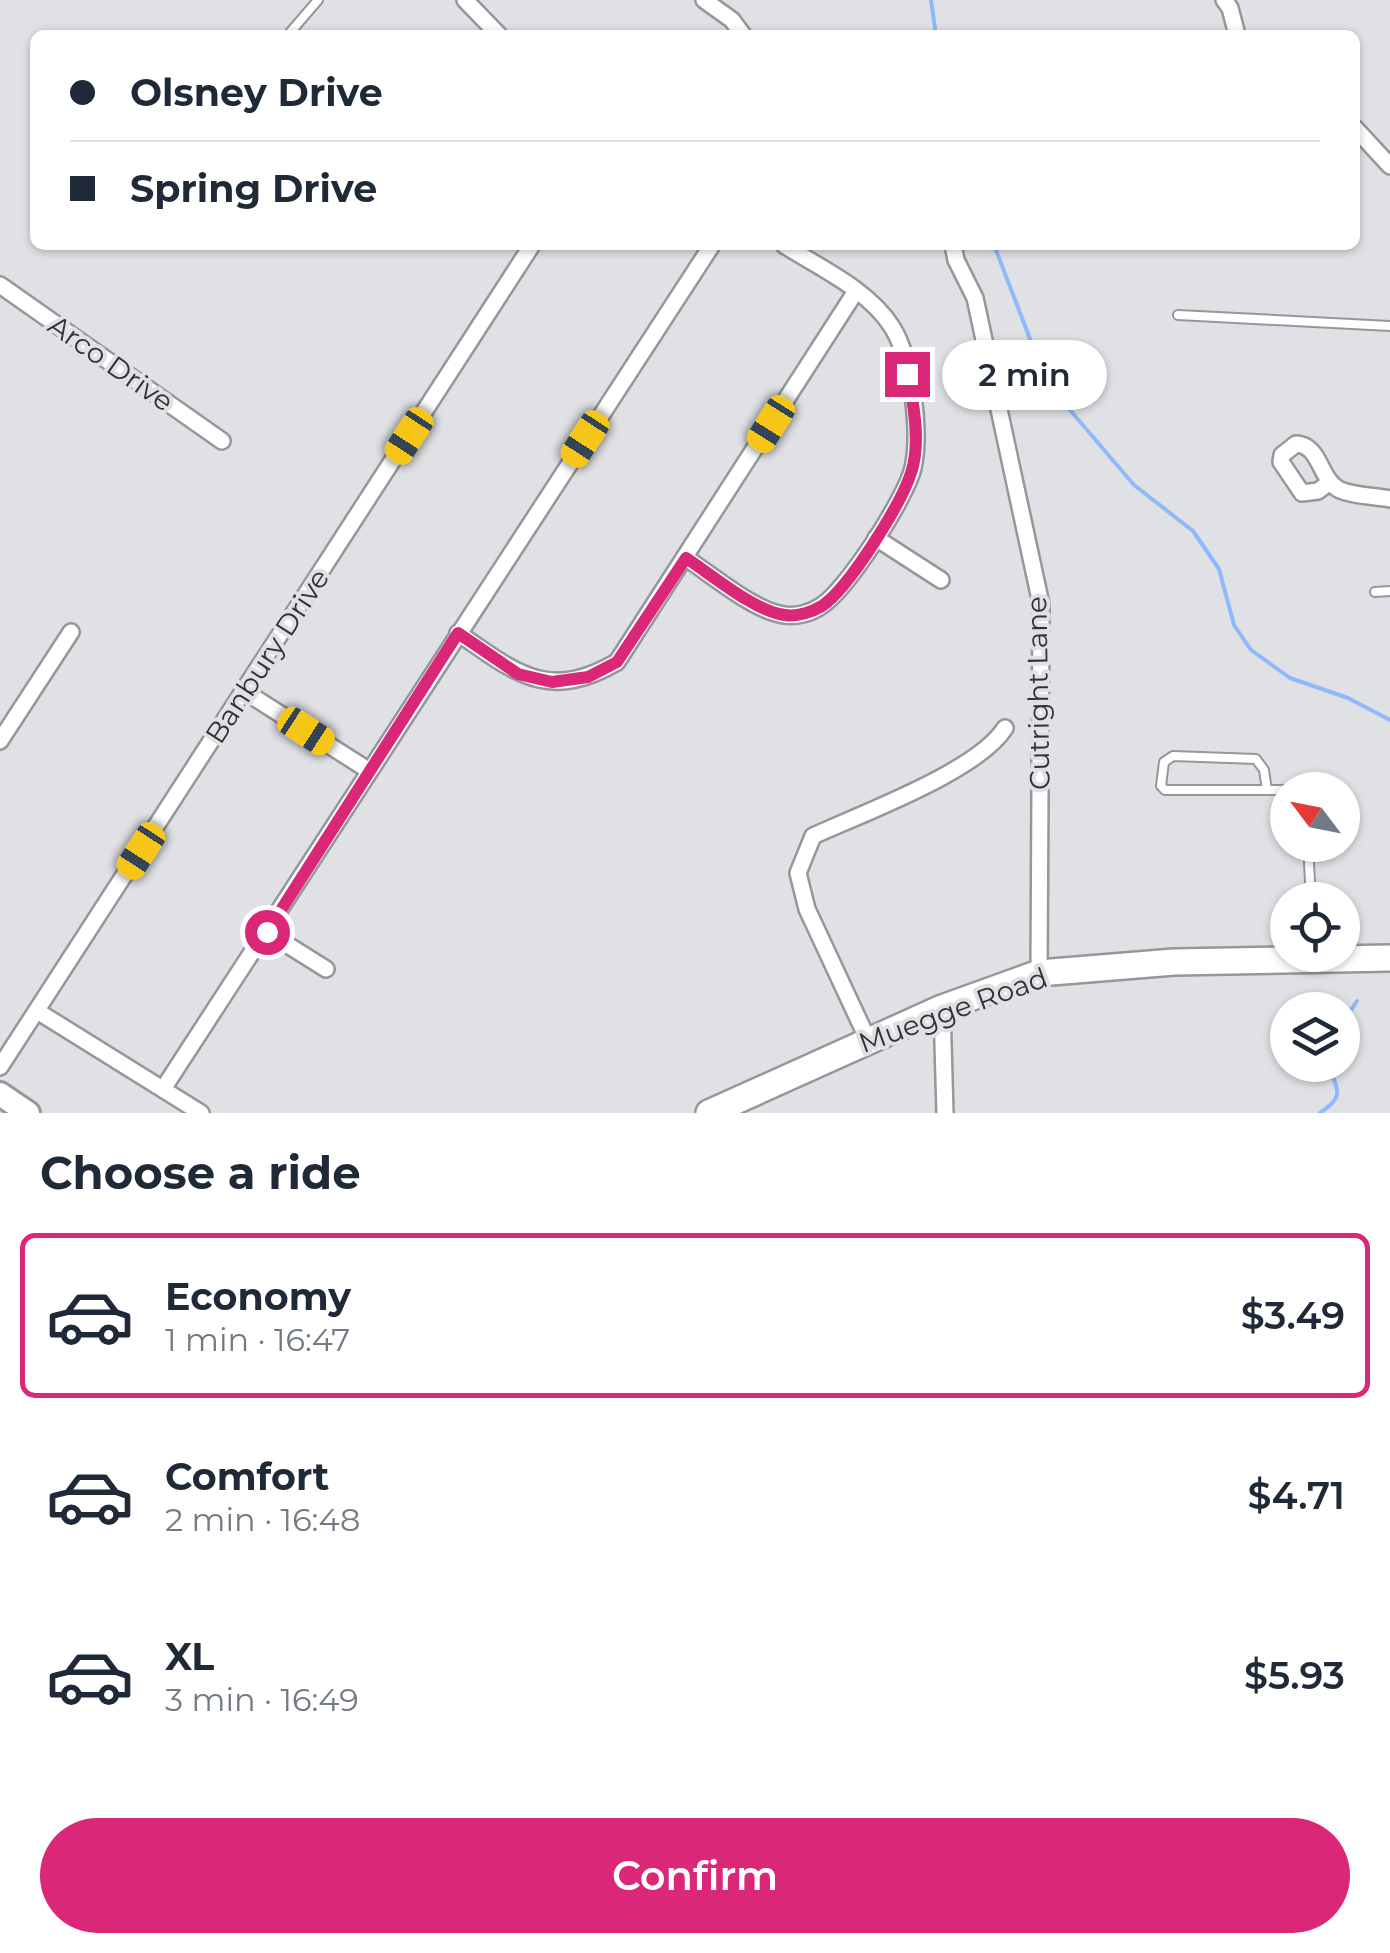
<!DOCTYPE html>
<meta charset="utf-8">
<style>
body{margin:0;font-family:Montserrat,sans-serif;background:#f2f2f3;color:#1f2937;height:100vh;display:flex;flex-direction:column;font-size:38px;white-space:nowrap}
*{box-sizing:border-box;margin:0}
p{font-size:32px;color:#747a83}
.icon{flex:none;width:55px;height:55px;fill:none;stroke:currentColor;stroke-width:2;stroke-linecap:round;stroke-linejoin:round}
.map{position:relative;height:1113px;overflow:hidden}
.details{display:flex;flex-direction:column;background:#fff;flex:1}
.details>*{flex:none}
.top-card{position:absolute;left:30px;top:30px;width:1330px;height:220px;border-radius:15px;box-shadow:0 2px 8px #0004;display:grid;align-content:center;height:220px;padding:0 40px;background:#fff}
.needle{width:65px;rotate:302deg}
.controls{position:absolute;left:1270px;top:772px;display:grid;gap:20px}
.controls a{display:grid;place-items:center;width:90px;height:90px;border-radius:50%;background:#fff;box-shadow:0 2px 8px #0004;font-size:50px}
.end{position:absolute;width:45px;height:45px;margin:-22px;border:12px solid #db2777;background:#fff;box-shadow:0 0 0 5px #fff}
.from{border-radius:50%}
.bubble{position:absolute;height:70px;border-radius:35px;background:#fff;box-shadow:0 2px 8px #0004;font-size:32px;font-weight:600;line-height:70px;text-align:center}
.car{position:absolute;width:30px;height:60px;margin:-30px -15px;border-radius:12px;box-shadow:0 0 8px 2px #0007;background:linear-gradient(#f5c518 24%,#345 0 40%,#f5c518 0 76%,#345 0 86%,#f5c518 0)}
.top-card b{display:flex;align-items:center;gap:35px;height:95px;font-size:38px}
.top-card b+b{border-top:2px solid #e0e1e3}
.top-card i{width:25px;height:25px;background:#1f2937}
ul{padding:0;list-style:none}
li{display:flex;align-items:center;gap:30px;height:165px;margin:0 20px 15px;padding:0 20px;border:5px solid transparent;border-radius:15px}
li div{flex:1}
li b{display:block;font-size:38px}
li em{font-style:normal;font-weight:600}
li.current{border-color:#db2777}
li>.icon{width:90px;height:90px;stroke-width:1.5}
h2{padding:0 40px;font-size:45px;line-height:120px}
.button{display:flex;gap:20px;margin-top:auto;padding:20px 40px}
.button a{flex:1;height:115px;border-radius:60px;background:#db2777;color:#fff;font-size:40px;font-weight:600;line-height:115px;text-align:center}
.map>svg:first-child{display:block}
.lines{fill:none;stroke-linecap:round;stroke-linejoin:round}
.stream{stroke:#8eb9fa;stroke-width:4}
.lane-casing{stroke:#96979b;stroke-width:12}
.street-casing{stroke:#96979b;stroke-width:20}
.secondary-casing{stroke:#96979b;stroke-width:28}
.primary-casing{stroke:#96979b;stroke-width:30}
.lane{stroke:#fff;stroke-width:8}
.street{stroke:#fff;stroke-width:15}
.secondary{stroke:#fff;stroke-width:22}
.primary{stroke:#fff;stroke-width:25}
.route{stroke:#db2777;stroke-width:12}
.labels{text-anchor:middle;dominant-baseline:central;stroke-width:8;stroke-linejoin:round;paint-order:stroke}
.street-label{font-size:28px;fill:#323233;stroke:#e0e1e5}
</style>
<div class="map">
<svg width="1390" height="1113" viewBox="0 0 1390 1113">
<rect width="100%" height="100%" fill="#e0e1e5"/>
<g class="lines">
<!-- stream -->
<g class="stream">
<path d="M931 0 936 35"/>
<path d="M994 245 1037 357 1064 403 1134 485 1193 531 1219 569 1234 625 1251 650 1290 678 1348 698 1390 720"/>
<path d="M1342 1024 1357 1001"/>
<path d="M1320 1113C1347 1094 1336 1091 1329 1065"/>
</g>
<defs>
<g id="lane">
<path d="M288 35 318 0"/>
<path d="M1178 315 1390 326"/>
<path d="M1375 592 1390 591"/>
<path d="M1267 790 1264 770 1256 759 1173 756 1164 762 1161 786 1165 790H1295"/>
<path d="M1308 845 1311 900"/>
</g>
<g id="street">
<path d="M465 0 499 35"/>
<path d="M704 0 732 20 743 35"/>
<path d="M1224 0 1230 8 1237 35"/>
<path d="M1355 128 1390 166"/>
<path d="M953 245 956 260 975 298 1041 604 1039 973"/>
<path d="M0 285 222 441"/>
<path d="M1330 482 1318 491 1302 493 1281 462 1282 455 1296 444C1321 445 1319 480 1340 490 1354 496 1375 496 1390 499"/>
<path d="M876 538 941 580"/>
<path d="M686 558C712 575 754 611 784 615 796 617 811 613 821 606 846 591 906 498 913 468 921 432 912 359 892 327 869 290 820 268 784 245"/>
<path d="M458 633C516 673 548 702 617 662L856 291"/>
<path d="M244 691 368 770"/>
<path d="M0 741 71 632"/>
<path d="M267 932 326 969"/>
<path d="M942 1008 945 1113"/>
<path d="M37 1011 201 1113"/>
<path d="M868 1040 807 909 798 873 813 836C863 813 978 771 1005 728"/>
<path d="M0 1067 532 245"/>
<path d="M163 1089 712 245"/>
</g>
<path id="secondary" d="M0 1094 28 1113"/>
<path id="primary" d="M709 1113 942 1008 1039 973 1174 962 1390 958"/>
</defs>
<!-- lane casing -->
<use href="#lane" class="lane-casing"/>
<!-- street casing -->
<use href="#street" class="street-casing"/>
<!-- secondary casing -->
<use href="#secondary" class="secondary-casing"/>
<!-- primary casing -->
<use href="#primary" class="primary-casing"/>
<!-- lane -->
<use href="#lane" class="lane"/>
<!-- street -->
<use href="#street" class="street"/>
<!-- secondary -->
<use href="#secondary" class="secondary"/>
<!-- primary -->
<use href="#primary" class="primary"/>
</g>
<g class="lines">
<!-- route -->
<path class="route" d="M267 932 458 633 518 674 552 682 588 677 617 662 686 558C712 575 756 612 785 615 797 617 812 612 822 606 849 588 901 504 911 473 921 443 914 404 907 374"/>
</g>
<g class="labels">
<!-- street labels -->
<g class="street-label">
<text transform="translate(111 363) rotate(35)">Arco Drive</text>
<text transform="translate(267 656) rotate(-57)">Banbury Drive</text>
<text transform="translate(1038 693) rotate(-91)">Cutright Lane</text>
<text transform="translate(953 1010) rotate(-20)">Muegge Road</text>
</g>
</g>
</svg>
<div class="controls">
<a><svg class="needle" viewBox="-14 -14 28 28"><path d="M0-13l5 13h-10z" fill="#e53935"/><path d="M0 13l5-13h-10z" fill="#747a83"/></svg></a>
<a><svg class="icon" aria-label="locate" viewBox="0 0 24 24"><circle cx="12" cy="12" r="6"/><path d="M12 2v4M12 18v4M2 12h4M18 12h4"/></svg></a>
<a><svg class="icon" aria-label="layers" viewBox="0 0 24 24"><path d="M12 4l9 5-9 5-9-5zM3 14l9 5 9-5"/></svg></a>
</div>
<i class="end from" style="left:267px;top:932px"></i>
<i class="end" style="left:907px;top:374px"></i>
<div class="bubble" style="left:942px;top:340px;width:165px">2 min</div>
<i class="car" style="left:771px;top:424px;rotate:212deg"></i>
<i class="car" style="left:409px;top:436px;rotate:213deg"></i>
<i class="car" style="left:585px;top:439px;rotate:213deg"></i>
<i class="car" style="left:306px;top:731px;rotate:123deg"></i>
<i class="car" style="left:141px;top:851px;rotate:213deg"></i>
<div class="top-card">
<b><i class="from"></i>Olsney Drive</b>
<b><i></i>Spring Drive</b>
</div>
</div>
<section class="details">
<h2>Choose a ride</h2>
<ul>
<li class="current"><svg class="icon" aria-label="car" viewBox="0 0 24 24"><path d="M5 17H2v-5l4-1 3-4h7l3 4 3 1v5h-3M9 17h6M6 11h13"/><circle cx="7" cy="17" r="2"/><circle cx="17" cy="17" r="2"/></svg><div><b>Economy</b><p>1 min · 16:47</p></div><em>$3.49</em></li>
<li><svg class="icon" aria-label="car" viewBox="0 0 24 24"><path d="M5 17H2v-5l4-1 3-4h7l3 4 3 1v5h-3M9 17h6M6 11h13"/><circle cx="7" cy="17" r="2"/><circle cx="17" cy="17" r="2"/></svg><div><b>Comfort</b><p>2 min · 16:48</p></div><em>$4.71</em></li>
<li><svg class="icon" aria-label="car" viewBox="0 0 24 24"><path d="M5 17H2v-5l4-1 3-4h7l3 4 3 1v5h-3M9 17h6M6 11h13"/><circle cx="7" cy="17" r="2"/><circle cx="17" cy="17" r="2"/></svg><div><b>XL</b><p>3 min · 16:49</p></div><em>$5.93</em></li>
</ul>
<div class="button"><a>Confirm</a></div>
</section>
